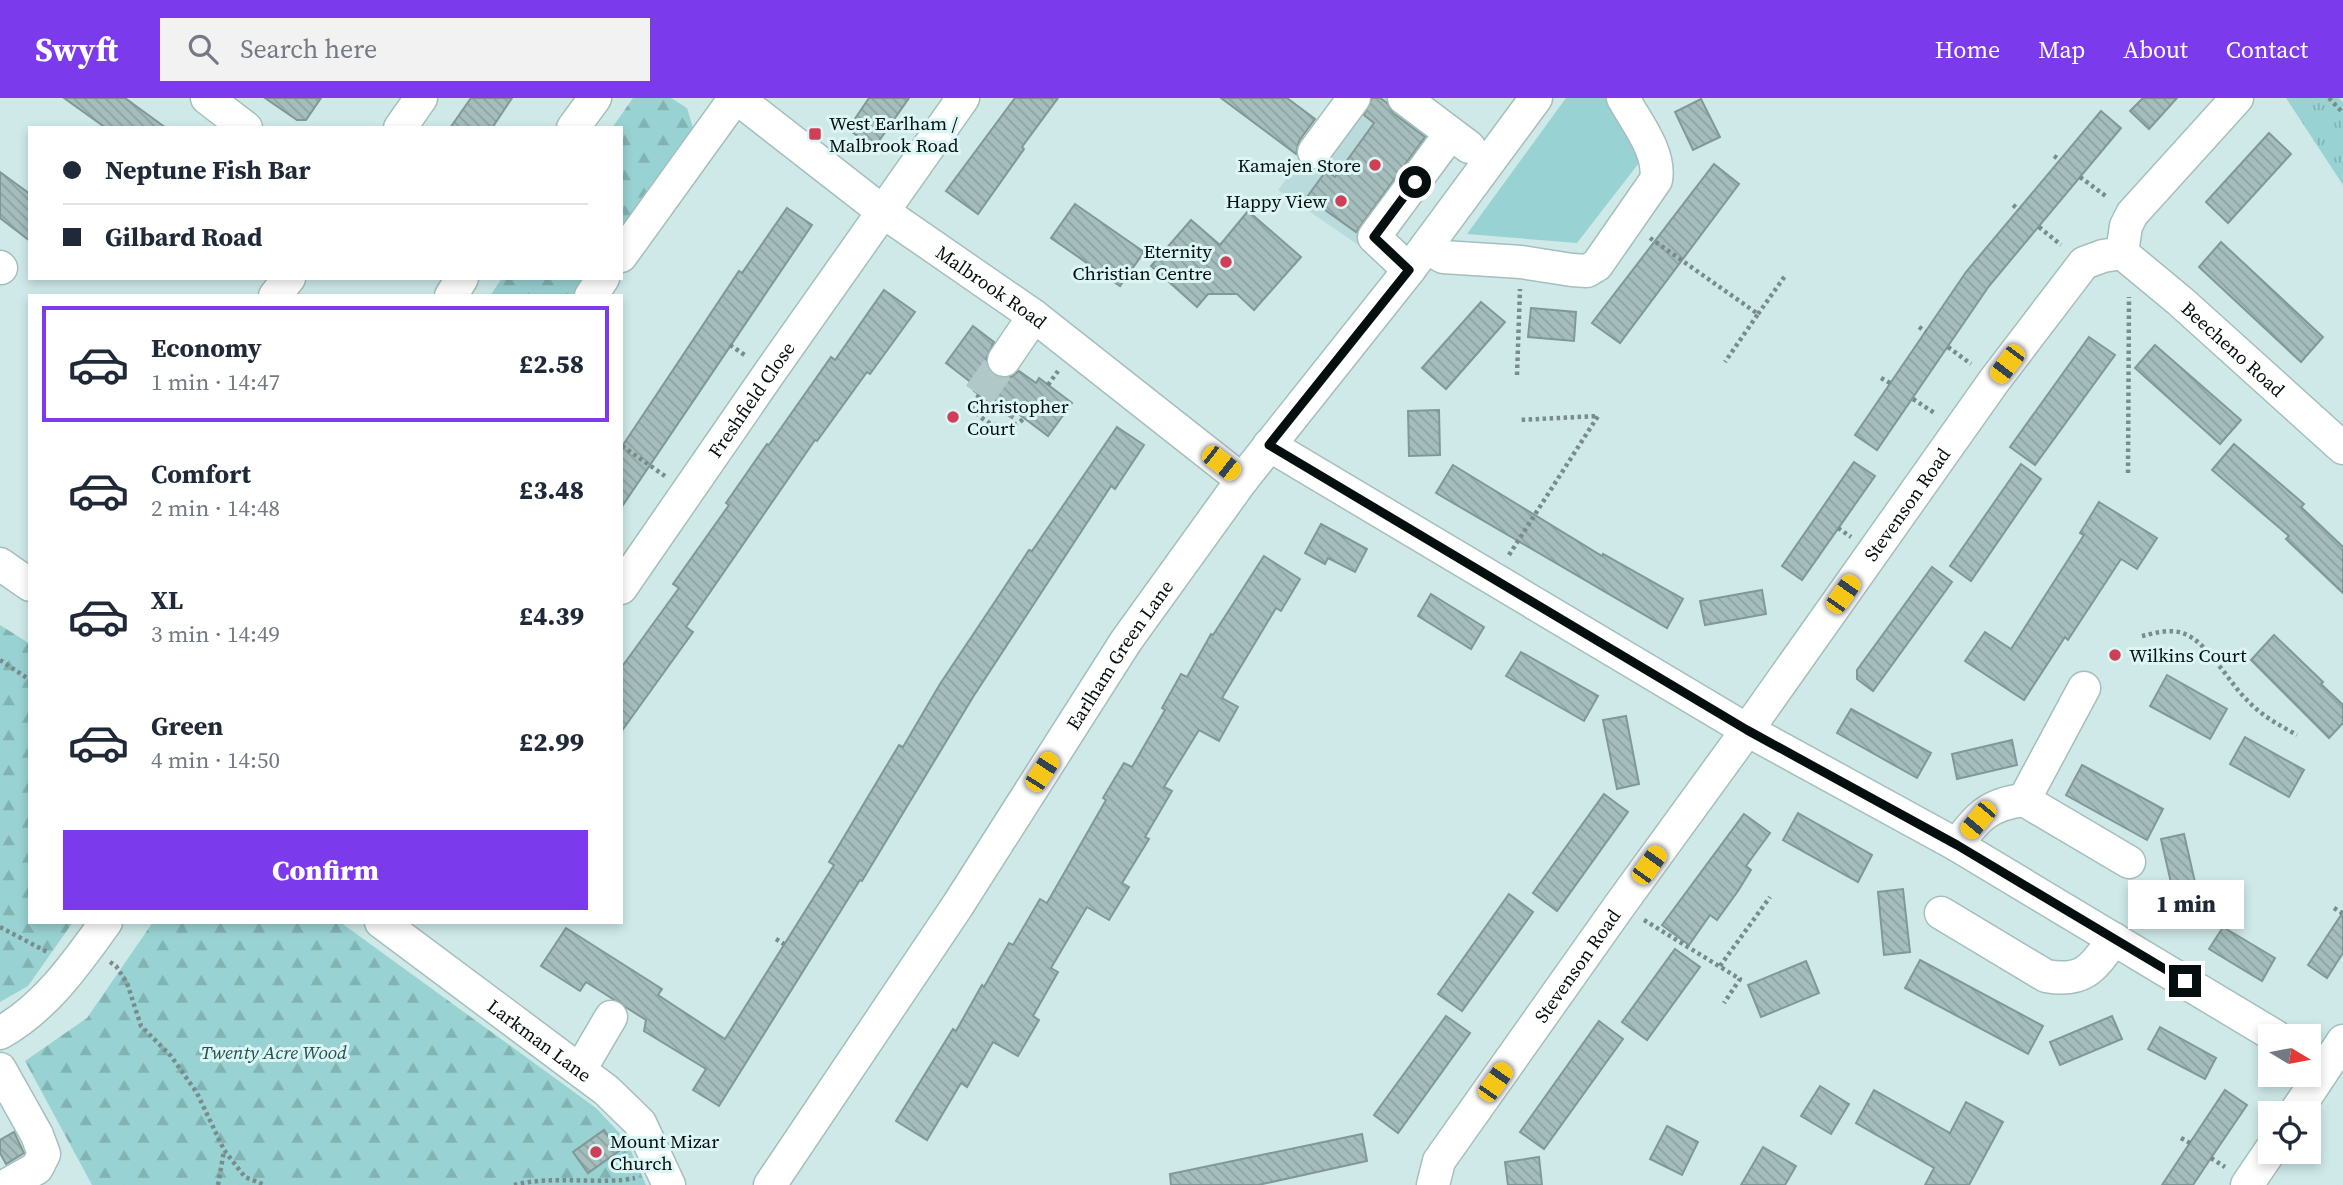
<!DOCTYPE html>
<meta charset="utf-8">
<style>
body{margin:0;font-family:"Source Serif 4",serif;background:#f2f2f3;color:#1f2937;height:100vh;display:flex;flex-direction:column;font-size:26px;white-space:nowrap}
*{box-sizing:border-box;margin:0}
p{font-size:23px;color:#747a83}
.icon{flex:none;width:38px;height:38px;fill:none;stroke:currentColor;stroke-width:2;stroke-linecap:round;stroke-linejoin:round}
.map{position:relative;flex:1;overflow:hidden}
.details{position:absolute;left:28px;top:196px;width:595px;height:630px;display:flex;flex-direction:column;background:#fff;border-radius:0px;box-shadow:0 4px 10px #0003}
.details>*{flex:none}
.guide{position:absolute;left:28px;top:28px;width:595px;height:154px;border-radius:0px;box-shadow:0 4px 10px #0003;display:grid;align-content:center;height:154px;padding:0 35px;background:#fff}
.needle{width:46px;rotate:100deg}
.fabs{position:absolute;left:2258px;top:926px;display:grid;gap:14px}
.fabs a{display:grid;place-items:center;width:63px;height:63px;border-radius:0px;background:#fff;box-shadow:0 4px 10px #0003;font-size:35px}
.end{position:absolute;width:32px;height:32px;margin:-16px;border:9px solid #060f0f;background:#fff;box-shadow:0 0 0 4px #fff}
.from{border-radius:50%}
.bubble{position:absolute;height:49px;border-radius:0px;background:#fff;box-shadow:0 4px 10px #0003;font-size:23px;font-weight:800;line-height:49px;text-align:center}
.car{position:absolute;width:21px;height:42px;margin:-21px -10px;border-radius:9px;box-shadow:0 0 5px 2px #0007;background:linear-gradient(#f5c518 24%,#345 0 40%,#f5c518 0 76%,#345 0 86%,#f5c518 0)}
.guide b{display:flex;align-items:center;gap:24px;height:66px;font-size:26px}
.guide b+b{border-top:2px solid #e0e1e3}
.guide i{width:18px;height:18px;background:#1f2937}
ul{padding:12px 0 0;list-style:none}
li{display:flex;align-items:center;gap:21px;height:116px;margin:0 14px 10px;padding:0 21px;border:4px solid transparent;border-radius:0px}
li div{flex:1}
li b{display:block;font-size:26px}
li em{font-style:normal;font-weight:800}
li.active{border-color:#7c3aed}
li>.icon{width:63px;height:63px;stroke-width:1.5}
.primary-button{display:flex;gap:14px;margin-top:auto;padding:14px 35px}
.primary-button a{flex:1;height:80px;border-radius:0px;background:#7c3aed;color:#fff;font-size:28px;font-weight:800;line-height:80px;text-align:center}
header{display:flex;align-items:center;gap:42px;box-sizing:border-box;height:98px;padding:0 35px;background:#7c3aed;color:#fff}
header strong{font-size:33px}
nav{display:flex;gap:38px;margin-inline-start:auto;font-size:24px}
.search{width:490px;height:63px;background:#f2f2f3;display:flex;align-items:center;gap:18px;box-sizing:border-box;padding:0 24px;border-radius:0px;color:#747a83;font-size:26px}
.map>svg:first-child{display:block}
.built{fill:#badbdb}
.grass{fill:#99d2d2}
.forest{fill:url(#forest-firs)}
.park{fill:url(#park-tufts)}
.building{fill:url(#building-back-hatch);stroke:#809998;stroke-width:2}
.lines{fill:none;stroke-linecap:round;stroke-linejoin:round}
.minor-tunnel{stroke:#b1c8c8;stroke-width:32;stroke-dasharray:32 16;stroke-linecap:butt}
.minor-casing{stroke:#a5bebe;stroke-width:35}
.path{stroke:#798c8c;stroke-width:4.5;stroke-dasharray:3.5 3.5;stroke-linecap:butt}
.minor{stroke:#fff;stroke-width:32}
.route{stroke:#060f0f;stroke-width:9}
.poi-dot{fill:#cf3f57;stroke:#dcf6f6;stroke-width:2.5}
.labels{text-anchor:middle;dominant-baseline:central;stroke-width:6;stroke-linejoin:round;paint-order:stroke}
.poi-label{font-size:19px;fill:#060f0f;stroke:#dcf6f6;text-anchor:start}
.street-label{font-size:19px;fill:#060f0f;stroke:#dcf6f6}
.park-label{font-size:19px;font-style:italic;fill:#255050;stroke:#dcf6f6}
</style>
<header>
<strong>Swyft</strong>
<div class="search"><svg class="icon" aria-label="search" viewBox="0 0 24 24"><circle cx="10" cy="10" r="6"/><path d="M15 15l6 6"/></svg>Search here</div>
<nav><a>Home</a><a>Map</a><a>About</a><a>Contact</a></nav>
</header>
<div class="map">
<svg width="2343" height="1087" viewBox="0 0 2343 1087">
<defs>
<pattern id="forest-firs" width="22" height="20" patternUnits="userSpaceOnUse" patternTransform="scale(1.75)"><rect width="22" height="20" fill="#99d2d2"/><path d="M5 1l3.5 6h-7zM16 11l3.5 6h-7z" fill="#82b3b3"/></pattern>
<pattern id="park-tufts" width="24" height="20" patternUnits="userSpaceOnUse" patternTransform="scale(1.75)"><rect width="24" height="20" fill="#99d2d2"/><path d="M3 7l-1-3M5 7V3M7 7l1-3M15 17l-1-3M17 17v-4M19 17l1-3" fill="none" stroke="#82b3b3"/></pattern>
<pattern id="building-back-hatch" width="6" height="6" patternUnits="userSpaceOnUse" patternTransform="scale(1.75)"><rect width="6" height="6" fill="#a5bebd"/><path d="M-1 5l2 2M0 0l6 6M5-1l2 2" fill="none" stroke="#8da2a1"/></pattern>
</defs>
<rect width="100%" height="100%" fill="#cfe9e9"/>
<!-- built -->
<path class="built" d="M1347 0H1431L1476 32 1376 159 1278 92Z"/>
<!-- grass -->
<path class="grass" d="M1566 0H1606L1642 61 1577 145 1467 136Z"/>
<!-- forest -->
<g class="forest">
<path d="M633 0H671L687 10 693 30 681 60 621 143V30H612Z"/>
<path d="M502 180H595L582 198H490Z"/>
<path d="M0 527 30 546V824H73L28 888 0 904Z"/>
<path d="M153 824H340L596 1010 626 1042 646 1087H92L25 963 87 920Z"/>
</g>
<!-- park -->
<path class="park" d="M2286 0H2339L2343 4V87Z"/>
<!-- building -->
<g class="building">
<path d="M64 0H125L166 30H106Z"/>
<path d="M265 0H321L306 22H297Z"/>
<path d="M471 0H512L492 30H450Z"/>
<path d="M869 0H909L874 50 848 31Z"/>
<path d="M1015 0H1058L1022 49 1024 51 978 116 946 93Z"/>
<path d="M1221 0H1287L1315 21 1299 43 1296 56Z"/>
<path d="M1372 0H1380L1387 5 1393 15 1425 39 1356 134 1307 99 1326 73 1335 79 1374 25 1364 17Z"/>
<path d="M2143 0H2177L2149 31 2130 13Z"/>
<path d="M1701 1 1720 39 1693 52 1675 14Z"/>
<path d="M2101 13 2121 30 1989 188 1877 352 1855 337 1966 174Z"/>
<path d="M2269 35 2291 56 2228 125 2206 104Z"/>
<path d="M1714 66 1739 86 1620 245 1592 225Z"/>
<path d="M0 74 30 96V143L0 120Z"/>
<path d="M1075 106 1144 154 1120 188 1051 140Z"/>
<path d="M787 110 812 127 621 410V350L739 173 742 175Z"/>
<path d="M1248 113 1301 159 1254 212 1237 196H1208L1197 209 1151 168 1191 122 1220 147Z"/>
<path d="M2221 144 2323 239 2301 264 2199 169Z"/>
<path d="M884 192 915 214 870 276 867 274 817 343 815 342 686 529 693 534 621 634V570L679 490 673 486 729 407 726 405 767 346 769 347 831 259 835 262Z"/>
<path d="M1481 204 1505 224 1446 291 1422 270Z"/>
<path d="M1531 210 1576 214 1574 243 1528 239Z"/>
<path d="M973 228 994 244 986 261 987 269 993 277 1003 280 1011 279 1019 273 1036 285 1039 280 1072 305 1048 338 1016 314 1012 320 974 293 977 289 946 265Z"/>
<path d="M2089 239 2115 257 2035 367 2010 349Z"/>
<path d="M2155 247 2241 322 2220 346 2135 270Z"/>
<path d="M1439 312 1440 357 1409 358 1408 313Z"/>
<path d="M1117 329 1144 347 1115 391 1111 388 973 599 862 783 860 782 719 1008 693 992 706 971 644 933 646 922 586 884 580 893 541 868 566 830 662 891 658 897 725 941 834 767 829 764 899 647 903 649 940 586 1000 496 1029 452 1032 453Z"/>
<path d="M2234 346 2304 406 2301 409 2343 449V495L2286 441 2289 438 2212 372Z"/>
<path d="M1854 364 1875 378 1802 482 1782 468Z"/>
<path d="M2021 366 2041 381 1971 483 1950 468Z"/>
<path d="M1453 367 1602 458 1603 456 1683 501 1667 530 1436 395Z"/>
<path d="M2099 404 2157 440 2137 471 2121 461 2068 542 2065 539 2024 602 1965 563 1985 534 2011 551 2084 437 2080 435Z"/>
<path d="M1321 426 1367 451 1355 474 1328 460 1325 466 1305 455Z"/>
<path d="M1264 458 1300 481 1281 513 1276 510 1222 600 1238 609 1219 643 1199 632 1164 689 1172 693 1145 739 1149 741 1122 785 1129 789 1109 822 1087 809 1051 870 1058 874 1033 918 1039 922 1018 958 993 944 967 989 961 985 927 1042 896 1023 953 931 956 933 982 887 984 889 1009 845 1013 847 1040 801 1047 805 1106 702 1103 700 1124 665 1132 669 1165 612 1162 610 1181 576 1187 579 1211 536 1213 537Z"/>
<path d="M1932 469 1952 484 1873 593 1857 581V572Z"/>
<path d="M1762 492 1766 516 1705 527 1700 503Z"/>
<path d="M1431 496 1484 529 1471 551 1418 518Z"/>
<path d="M2274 537 2323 584 2321 586 2343 607V625L2329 640 2251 562Z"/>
<path d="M1521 554 1598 598 1584 623 1506 578Z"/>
<path d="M2167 577 2227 611 2210 641 2150 608Z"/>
<path d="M1851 611 1931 655 1917 680 1837 635Z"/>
<path d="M1626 618 1639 686 1617 691 1603 622Z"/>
<path d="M2245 639 2304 672 2289 699 2230 666Z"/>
<path d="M2012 642 2017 667 1957 681 1952 656Z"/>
<path d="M2082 667 2163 711 2147 742 2066 697Z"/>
<path d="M1604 696 1628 714 1557 813 1533 795Z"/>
<path d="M1798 715 1872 757 1858 784 1783 742Z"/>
<path d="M1744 716 1770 735 1746 768 1751 772 1738 793 1717 822 1710 817 1689 847 1662 827Z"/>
<path d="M2184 736 2200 806 2177 811 2161 741Z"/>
<path d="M1903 791 1910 854 1884 857 1878 794Z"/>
<path d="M1509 796 1533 814 1462 913 1438 896Z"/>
<path d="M2343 814V855L2327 880 2308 867Z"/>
<path d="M2223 829 2275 860 2262 883 2209 851Z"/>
<path d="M1675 851 1700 869 1647 942 1622 924Z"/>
<path d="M1920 862 2043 928 2028 956 1905 890Z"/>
<path d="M1806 863 1819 895 1761 919 1748 887Z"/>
<path d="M1446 918 1470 935 1398 1035 1374 1017Z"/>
<path d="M2112 918 2122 941 2060 967 2050 944Z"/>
<path d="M1599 923 1623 941 1544 1051 1520 1034Z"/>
<path d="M2160 929 2216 960 2205 981 2148 951Z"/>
<path d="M1820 988 1849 1006 1831 1036 1801 1018Z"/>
<path d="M1874 992 1950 1035 1966 1004 2003 1024 1969 1087H1925L1934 1070 1856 1025Z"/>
<path d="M2225 992 2247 1007 2211 1060 2193 1087H2162Z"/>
<path d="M1667 1028 1698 1044 1682 1077 1650 1061Z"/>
<path d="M604 1032 619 1053 588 1075 573 1054Z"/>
<path d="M14 1034 24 1055 6 1066 0 1055V1042Z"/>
<path d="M1362 1036 1367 1063 1258 1087H1171L1170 1076Z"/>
<path d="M1763 1049 1796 1068 1785 1087H1741Z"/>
<path d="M1539 1059 1542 1087H1508L1505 1064Z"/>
</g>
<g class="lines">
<!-- minor-tunnel -->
<path class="minor-tunnel" d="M979 297 1004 262"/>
<defs>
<g id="minor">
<path d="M207 0 246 30"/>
<path id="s1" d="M737 0 882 113 1034 218 1242 382"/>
<path d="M1404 0 1469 49"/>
<path d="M400 30 421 0"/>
<path d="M573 30 595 0"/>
<path d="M1314 54 1354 0"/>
<path d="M1426 149 1443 159 1521 164 1572 172 1587 173 1597 167 1656 82C1661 54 1636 24 1623 0"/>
<path id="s2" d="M2122 155 2180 203 2343 350"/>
<path d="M621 158 735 0"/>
<path d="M0 169 1 170"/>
<path d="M1409 172 1374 139 1442 47 1454 39"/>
<path d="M275 198 289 180"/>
<path d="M451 198 462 180"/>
<path d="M591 198 603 180"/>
<path d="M1004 262 1034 218"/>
<path d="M1269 347 1747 632 1957 747 2275 938"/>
<path d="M0 466 30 487"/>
<path id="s3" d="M621 490 770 274 963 0"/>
<path d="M2024 702 2084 590"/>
<path d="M1957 747C1977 719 1989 706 2024 702L2129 764"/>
<path d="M1941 815 2046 878C2084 885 2093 870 2114 841"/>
<path id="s4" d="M381 824 606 992 640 1025 669 1087"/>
<path d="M0 935C45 910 76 866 106 824"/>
<path d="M0 971 37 1037 44 1056 37 1070 7 1087"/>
<path d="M580 972 611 919"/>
<path d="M2295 1015 2343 943"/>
<path id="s5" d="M770 1087 958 807 1126 543 1242 382 1409 172 1536 0"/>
<path id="s6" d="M1433 1087 1439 1063 1620 807 1753 624 1994 283 2084 165 2103 158 2122 155 2126 128 2132 116 2237 0"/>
<path d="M2247 1087 2270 1053"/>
</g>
</defs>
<!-- minor casing -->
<use href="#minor" class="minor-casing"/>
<!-- path -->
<g class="path">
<path d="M2329 0 2343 15"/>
<path d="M2054 58 2060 62"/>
<path d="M2080 79 2107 99"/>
<path d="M2013 107 2019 112"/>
<path d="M2039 129 2061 147"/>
<path d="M1650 140 1758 216 1725 264"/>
<path d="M1758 216 1785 178"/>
<path d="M1919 229 1926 234"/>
<path d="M730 247 746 258"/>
<path d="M1948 249 1971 266"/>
<path d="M1517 277 1520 191"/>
<path d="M1881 280 1890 285"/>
<path d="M1048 287 1058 273"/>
<path d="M979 297 972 308C982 327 1009 337 1024 320"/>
<path d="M1913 301 1936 316"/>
<path d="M622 348 665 378"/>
<path d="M2128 375 2129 199"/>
<path d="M1838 430 1851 439"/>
<path d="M1509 457 1598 318 1519 322"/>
<path d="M2142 538C2155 535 2171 530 2185 536 2208 545 2229 585 2248 603 2262 618 2279 627 2297 637"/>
<path d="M0 562 30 582"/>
<path d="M2334 810 2342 815"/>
<path d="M1644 822 1740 881 1724 905"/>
<path d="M0 829 49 855"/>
<path d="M776 841 784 846"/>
<path d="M110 864 116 868 127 885 141 928 171 958 197 995 224 1052 245 1079 265 1087"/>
<path d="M1720 868 1770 799"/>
<path d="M2181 1040 2190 1045"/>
<path d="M2211 1060 2225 1069"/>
<path d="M218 1087 224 1053"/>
<path d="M514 1087C551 1077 604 1087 635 1080"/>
</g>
<!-- minor -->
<use href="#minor" class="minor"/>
</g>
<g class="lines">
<!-- route -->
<path class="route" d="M1415 84 1374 139 1409 172 1269 347 1747 632 1957 747 2185 883"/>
</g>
<!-- markers -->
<g class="poi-dot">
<rect x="808" y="29" width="14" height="14" rx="3.5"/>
<circle cx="1375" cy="67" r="7"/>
<circle cx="1341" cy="103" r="7"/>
<circle cx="1226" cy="164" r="7"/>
<circle cx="953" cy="319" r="7"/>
<circle cx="2115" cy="557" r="7"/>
<circle cx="596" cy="1054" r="7"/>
</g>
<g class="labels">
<!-- poi labels -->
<g class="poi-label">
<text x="829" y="25">West Earlham /<tspan x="829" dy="22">Malbrook Road</tspan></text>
<text x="1361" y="67" text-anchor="end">Kamajen Store</text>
<text x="1327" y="103" text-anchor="end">Happy View</text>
<text x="1212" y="153" text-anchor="end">Eternity<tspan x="1212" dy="22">Christian Centre</tspan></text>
<text x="967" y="308">Christopher<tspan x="967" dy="22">Court</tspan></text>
<text x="2129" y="557">Wilkins Court</text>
<text x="610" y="1043">Mount Mizar<tspan x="610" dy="22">Church</tspan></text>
</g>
<!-- street labels -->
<g class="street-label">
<text stroke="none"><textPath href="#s1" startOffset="317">Malbrook Road</textPath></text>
<text stroke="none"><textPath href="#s2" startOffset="147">Beecheno Road</textPath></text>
<text stroke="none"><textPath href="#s3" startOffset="229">Freshfield Close</textPath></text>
<text stroke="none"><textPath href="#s6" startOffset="831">Stevenson Road</textPath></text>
<text stroke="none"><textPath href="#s5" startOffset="635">Earlham Green Lane</textPath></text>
<text stroke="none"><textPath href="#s6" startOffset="264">Stevenson Road</textPath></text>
<text stroke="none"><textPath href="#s4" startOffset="198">Larkman Lane</textPath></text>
</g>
<!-- park labels -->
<g class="park-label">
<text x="274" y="954">Twenty Acre Wood</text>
</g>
</g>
</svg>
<div class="fabs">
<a><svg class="needle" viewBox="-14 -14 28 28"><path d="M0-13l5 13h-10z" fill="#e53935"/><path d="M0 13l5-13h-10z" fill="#747a83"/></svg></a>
<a><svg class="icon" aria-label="locate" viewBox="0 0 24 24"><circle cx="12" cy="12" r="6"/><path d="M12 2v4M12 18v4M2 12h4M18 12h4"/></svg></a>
</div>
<i class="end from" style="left:1415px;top:84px"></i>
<i class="end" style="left:2185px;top:883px"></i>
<div class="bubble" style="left:2128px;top:782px;width:116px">1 min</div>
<i class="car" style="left:2007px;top:266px;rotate:217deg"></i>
<i class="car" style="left:1221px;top:365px;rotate:128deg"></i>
<i class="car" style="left:1843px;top:496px;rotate:35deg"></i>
<i class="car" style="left:1042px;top:674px;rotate:33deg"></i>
<i class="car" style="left:1978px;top:722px;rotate:220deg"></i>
<i class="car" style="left:1649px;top:767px;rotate:36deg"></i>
<i class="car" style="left:1495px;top:984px;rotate:35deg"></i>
<div class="guide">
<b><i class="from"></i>Neptune Fish Bar</b>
<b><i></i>Gilbard Road</b>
</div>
<section class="details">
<ul>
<li class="active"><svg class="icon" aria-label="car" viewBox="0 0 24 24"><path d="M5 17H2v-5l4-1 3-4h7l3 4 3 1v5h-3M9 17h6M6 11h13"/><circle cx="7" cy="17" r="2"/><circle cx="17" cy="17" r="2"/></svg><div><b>Economy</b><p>1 min · 14:47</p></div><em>£2.58</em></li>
<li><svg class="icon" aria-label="car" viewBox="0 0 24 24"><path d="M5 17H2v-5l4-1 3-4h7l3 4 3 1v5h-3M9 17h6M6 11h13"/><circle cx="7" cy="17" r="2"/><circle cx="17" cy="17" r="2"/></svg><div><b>Comfort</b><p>2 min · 14:48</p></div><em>£3.48</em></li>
<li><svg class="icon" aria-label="car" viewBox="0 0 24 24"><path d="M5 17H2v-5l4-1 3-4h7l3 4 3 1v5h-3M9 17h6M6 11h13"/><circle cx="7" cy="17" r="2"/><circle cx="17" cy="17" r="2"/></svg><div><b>XL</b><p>3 min · 14:49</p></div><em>£4.39</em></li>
<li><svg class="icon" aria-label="car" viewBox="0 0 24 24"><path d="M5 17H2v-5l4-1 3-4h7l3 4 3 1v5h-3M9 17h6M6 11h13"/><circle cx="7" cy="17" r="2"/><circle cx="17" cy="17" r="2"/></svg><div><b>Green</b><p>4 min · 14:50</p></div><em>£2.99</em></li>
</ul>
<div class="primary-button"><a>Confirm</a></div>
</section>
</div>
